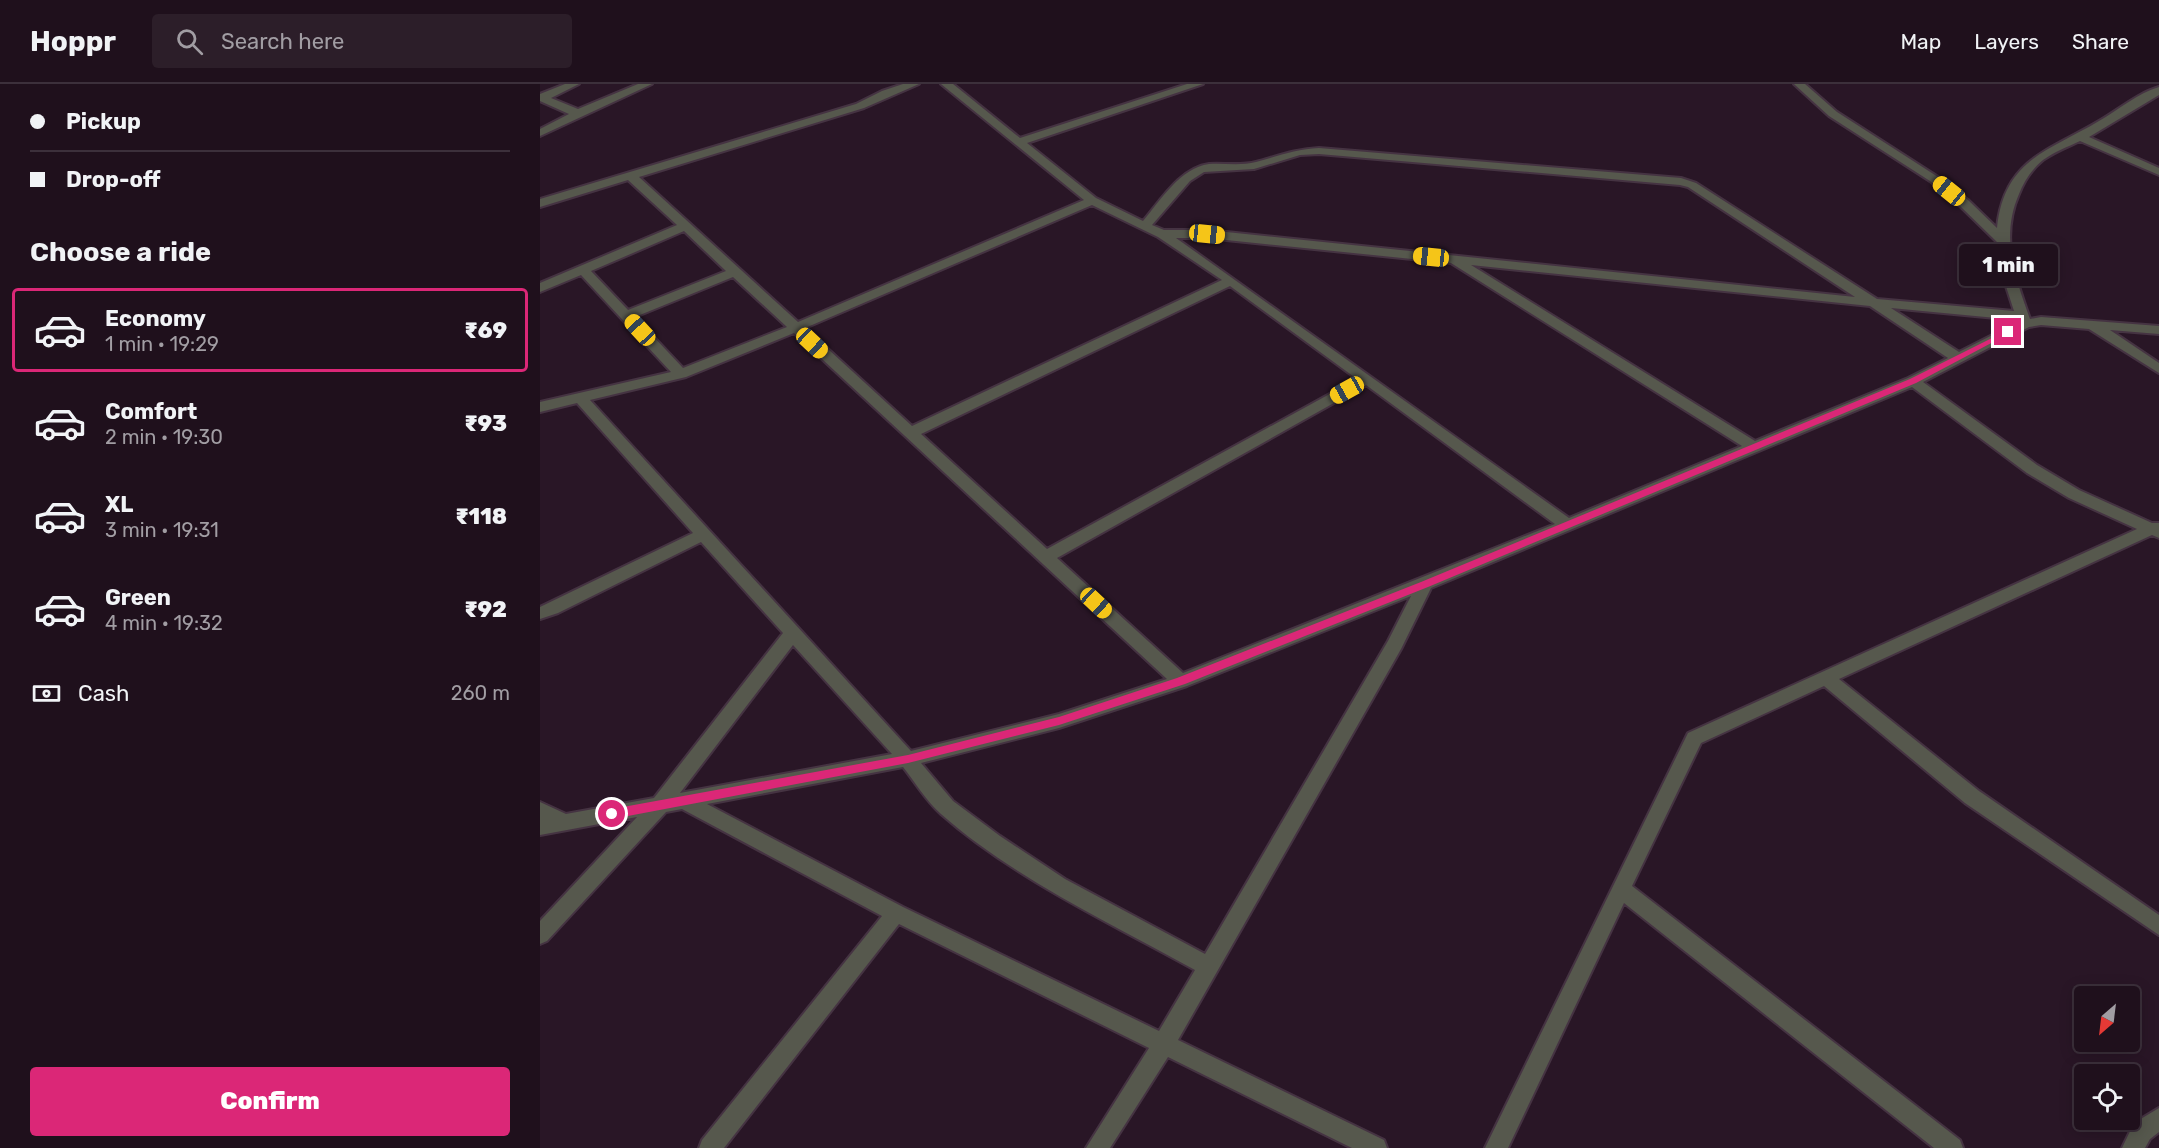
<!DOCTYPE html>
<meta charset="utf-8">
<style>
body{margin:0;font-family:Rubik,sans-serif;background:#2c1e29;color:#f1f3f6;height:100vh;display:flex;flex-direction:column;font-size:22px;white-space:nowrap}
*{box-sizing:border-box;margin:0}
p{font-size:20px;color:#a19da3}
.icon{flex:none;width:33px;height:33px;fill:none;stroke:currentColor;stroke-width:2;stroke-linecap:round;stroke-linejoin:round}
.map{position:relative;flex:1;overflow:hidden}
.side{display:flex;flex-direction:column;background:#1f101c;width:540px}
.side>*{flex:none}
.banner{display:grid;align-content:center;height:132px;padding:0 30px;background:#1f101c}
.needle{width:39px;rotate:208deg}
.tools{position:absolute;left:1534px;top:902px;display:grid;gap:12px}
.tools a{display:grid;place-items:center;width:66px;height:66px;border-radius:6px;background:#1f101c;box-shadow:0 3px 15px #0003,0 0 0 2px #3c303b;font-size:30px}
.end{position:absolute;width:27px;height:27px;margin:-14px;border:8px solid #db2777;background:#fff;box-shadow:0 0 0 3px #fff}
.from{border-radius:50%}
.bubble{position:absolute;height:42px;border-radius:6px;background:#1f101c;box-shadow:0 3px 15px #0003,0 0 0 2px #3c303b;font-size:20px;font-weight:800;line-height:42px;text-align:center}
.car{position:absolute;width:18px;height:36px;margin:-18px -9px;border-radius:8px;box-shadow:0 0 4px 2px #0007;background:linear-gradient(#f5c518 24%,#345 0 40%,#f5c518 0 76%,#345 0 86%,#f5c518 0)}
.banner b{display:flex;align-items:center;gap:21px;height:57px;font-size:22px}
.banner b+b{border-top:2px solid #3c303b}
.banner i{width:15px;height:15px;background:#f1f3f6}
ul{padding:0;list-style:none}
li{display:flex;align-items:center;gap:18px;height:84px;margin:0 12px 9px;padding:0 18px;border:3px solid transparent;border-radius:6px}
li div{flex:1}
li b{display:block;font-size:22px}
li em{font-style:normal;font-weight:800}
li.selected{border-color:#db2777}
li>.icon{width:54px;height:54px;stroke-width:1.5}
h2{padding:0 30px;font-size:27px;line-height:72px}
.pay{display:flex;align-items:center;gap:15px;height:66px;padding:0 30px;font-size:22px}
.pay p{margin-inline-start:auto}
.button{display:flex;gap:12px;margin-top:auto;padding:12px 30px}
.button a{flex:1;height:69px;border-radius:6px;background:#db2777;color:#fff;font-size:24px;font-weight:800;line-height:69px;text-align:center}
header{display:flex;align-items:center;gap:36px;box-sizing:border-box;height:84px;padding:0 30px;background:#1f101c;border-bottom:2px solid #3c303b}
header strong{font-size:28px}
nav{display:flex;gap:33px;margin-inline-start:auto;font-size:21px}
.search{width:420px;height:54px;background:#2c1e29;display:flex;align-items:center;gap:15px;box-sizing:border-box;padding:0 21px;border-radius:6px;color:#a19da3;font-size:22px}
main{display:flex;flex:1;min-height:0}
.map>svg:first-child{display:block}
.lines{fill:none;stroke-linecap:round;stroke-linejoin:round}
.minor-casing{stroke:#453342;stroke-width:4}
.minor{fill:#56584d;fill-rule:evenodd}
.route{fill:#db2777}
</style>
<header>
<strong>Hoppr</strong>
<div class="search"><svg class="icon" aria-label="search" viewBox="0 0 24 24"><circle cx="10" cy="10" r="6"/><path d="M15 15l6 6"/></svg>Search here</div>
<nav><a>Map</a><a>Layers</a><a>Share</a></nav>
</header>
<main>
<section class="side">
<div class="banner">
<b><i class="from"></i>Pickup</b>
<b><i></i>Drop-off</b>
</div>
<h2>Choose a ride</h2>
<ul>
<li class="selected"><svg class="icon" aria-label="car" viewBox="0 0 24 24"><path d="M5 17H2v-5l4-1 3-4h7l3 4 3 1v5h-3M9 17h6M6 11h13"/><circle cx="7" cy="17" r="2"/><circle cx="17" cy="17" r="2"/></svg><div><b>Economy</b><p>1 min · 19:29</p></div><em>₹69</em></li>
<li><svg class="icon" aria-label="car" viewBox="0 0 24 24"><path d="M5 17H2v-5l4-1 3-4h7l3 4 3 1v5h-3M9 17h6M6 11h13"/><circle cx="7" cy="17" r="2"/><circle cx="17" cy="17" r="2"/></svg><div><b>Comfort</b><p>2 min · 19:30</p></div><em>₹93</em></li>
<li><svg class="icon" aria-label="car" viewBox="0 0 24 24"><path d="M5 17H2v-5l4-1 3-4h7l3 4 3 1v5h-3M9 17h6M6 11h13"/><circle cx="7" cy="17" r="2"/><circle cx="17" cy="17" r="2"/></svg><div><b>XL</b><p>3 min · 19:31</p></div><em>₹118</em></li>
<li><svg class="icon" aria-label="car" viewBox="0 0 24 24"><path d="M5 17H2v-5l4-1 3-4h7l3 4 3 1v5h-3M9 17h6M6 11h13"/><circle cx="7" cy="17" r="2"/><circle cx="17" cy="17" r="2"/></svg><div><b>Green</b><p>4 min · 19:32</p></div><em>₹92</em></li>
</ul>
<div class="pay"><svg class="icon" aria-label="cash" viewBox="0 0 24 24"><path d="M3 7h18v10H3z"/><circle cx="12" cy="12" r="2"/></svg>Cash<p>260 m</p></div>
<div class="button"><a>Confirm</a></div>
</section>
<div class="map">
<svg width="1619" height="1064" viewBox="0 0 1619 1064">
<rect width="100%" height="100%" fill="#291626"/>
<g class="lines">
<defs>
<g id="minor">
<path d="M25 0H39L11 14 38 25 98 0H112L0 52V45L29 30 0 17V10Z"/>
<path d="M363 0H379L324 24 99 93 258 238 544 116 401 0H413L480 54 647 0H663L487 59 556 114 603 137C621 116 640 84 669 80 684 79 701 82 716 78 738 72 756 65 779 64L1141 94 1156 99 1337 215 1474 227 1462 190 1457 158 1420 122 1390 97 1289 32 1254 0H1265L1297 28 1398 93 1428 116 1457 144C1464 75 1509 67 1559 37 1578 26 1598 9 1619 3V11L1549 53 1619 84V91L1540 57C1527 63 1514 68 1503 76 1492 85 1484 97 1479 110 1460 153 1475 193 1490 235L1501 233 1619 242V250L1570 246 1619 279V289L1549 245 1501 241 1489 243 1383 298 1497 381 1539 406 1612 439H1619V454L1612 451 1299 595 1439 707 1619 831V851L1425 719 1284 602 1161 659 1092 802 1420 1056 1423 1064H1394L1084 819 968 1064H945L1148 649 1597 445 1529 414 1487 389 1372 303 891 504 861 565 638 956 844 1056 847 1064H812L628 973 570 1064H546L609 964 359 840 184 1064H159L162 1056 342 832 142 725 126 728 7 857 0 860V837L97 733 0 751V718L26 730 114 714 243 549 161 458 18 529 0 535V523L153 449 37 319 0 328V318L131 288 41 191 0 208V199L137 141 88 96 0 123V115L316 20 342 7ZM779 70 1140 101 1148 103 1315 213 667 146H624L612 141 650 97 664 88 714 85 760 71ZM552 121 618 153 682 196 372 342 265 244ZM144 147 186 187 88 226 51 187ZM636 154H667L911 179 1202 362 1029 434ZM931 181 1330 222 1408 274 1368 294 1215 357ZM193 193 247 243 143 284 95 233ZM690 202 817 295 507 465 381 350ZM1351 224 1477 236 1478 238 1419 268ZM254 249 627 595 519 630 371 667 50 316 146 293ZM826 301 1015 440 643 589 517 474ZM871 512 848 557 665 870 525 795 460 752 413 717 381 679 519 644 647 602ZM253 561 352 670 140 709ZM363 683C375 698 386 717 401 730 472 793 572 840 655 886L619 947 363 823 167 720Z"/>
<path d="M1619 1024V1048L1610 1055 1605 1064H1582L1594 1039Z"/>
</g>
</defs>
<!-- minor casing -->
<use href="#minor" class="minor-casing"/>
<!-- minor -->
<use href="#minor" class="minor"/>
</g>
<!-- route -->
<path class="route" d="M1466 247 1472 248 1376 299 888 503 645 600 519 641 368 679 72 735 66 730 72 725 368 671 519 633 637 594 881 498 1370 295Z"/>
</svg>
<div class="tools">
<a><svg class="needle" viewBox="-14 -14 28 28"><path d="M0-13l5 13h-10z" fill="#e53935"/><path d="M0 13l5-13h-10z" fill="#a19da3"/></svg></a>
<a><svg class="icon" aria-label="locate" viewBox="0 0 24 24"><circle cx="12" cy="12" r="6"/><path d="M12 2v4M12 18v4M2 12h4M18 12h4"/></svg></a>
</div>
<i class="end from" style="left:72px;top:730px"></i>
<i class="end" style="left:1468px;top:248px"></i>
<div class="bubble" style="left:1419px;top:160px;width:99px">1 min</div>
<i class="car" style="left:1409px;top:107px;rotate:309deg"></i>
<i class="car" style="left:667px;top:150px;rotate:96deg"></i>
<i class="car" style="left:891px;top:173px;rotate:276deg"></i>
<i class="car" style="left:100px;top:246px;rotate:317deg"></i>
<i class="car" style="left:272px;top:259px;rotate:133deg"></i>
<i class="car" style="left:807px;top:306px;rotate:241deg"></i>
<i class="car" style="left:556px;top:519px;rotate:133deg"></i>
</div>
</main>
